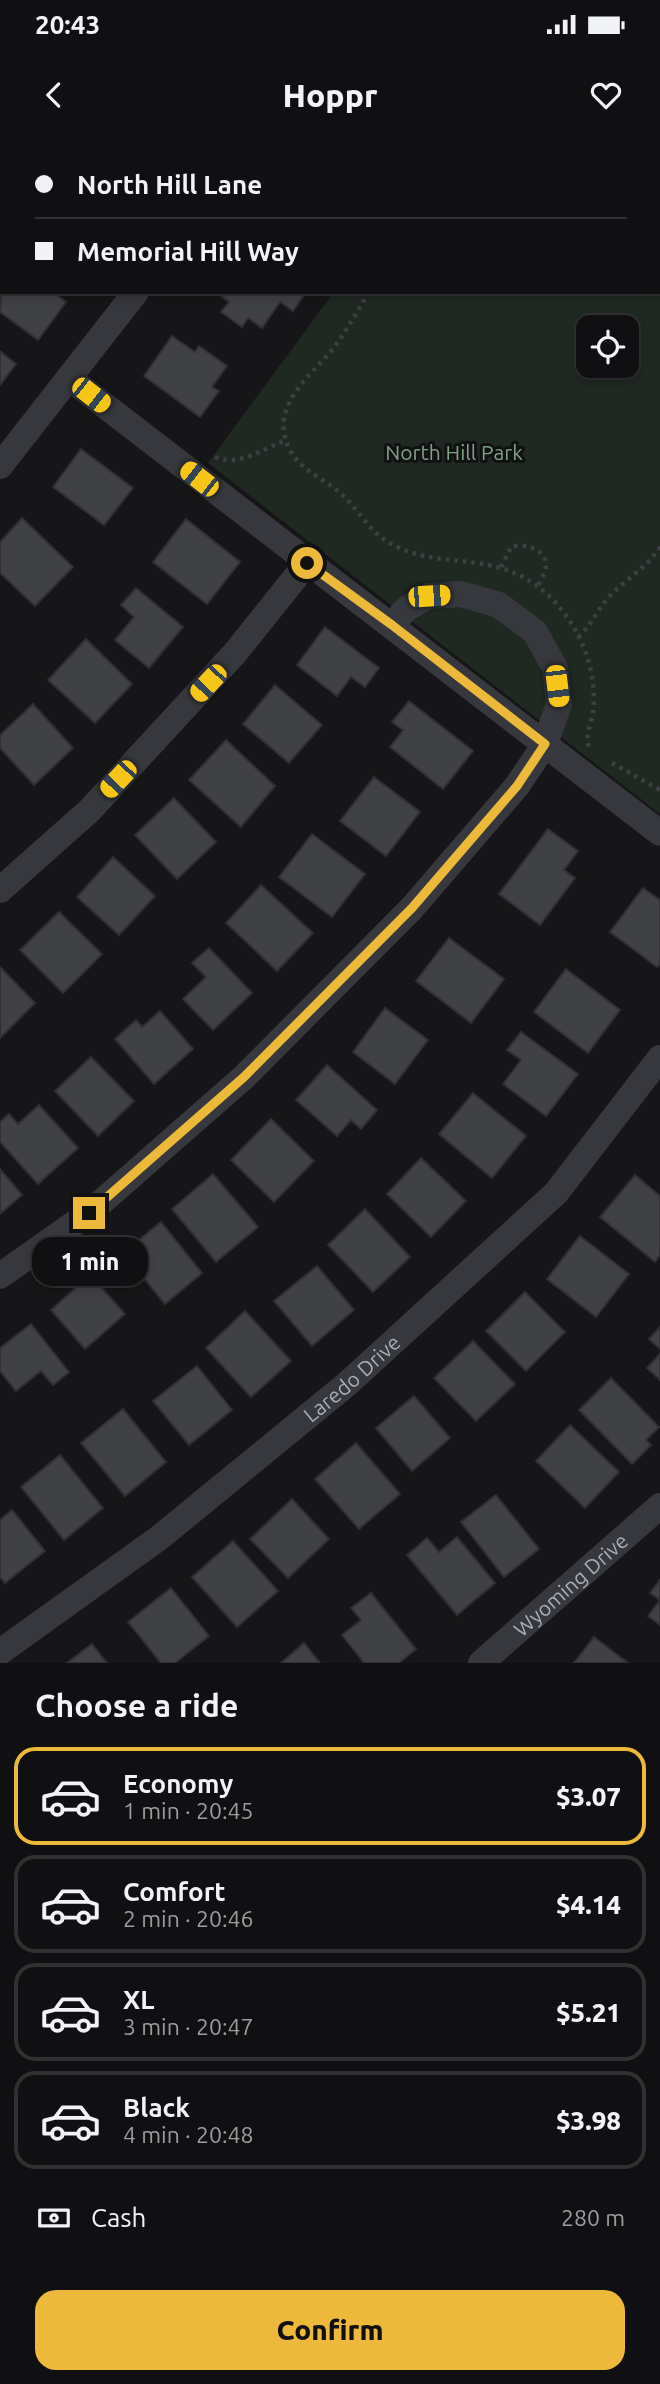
<!DOCTYPE html>
<meta charset="utf-8">
<style>
body{margin:0;font-family:Ubuntu,sans-serif;background:#19191b;color:#f1f3f6;height:100vh;display:flex;flex-direction:column;font-size:26px;white-space:nowrap}
*{box-sizing:border-box;margin:0}
p{font-size:23px;color:#9c9d9f}
.icon{flex:none;width:38px;height:38px;fill:none;stroke:currentColor;stroke-width:2;stroke-linecap:round;stroke-linejoin:round}
.map{position:relative;height:1523px;overflow:hidden}
.sheet{display:flex;flex-direction:column;background:#101012;flex:1}
.sheet>*{flex:none}
.banner{position:absolute;left:0px;top:0px;width:662px;height:154px;box-shadow:0 4px 10px #0003,0 0 0 2px #303032;display:grid;align-content:center;height:154px;padding:0 35px;background:#101012}
.controls{position:absolute;left:576px;top:175px;display:grid;gap:14px}
.controls a{display:grid;place-items:center;width:63px;height:63px;border-radius:14px;background:#101012;box-shadow:0 4px 10px #0003,0 0 0 2px #303032;font-size:35px}
.end{position:absolute;width:32px;height:32px;margin:-16px;border:9px solid #ecb93b;background:#111;box-shadow:0 0 0 4px #111}
.from{border-radius:50%}
.bubble{position:absolute;height:49px;border-radius:21px;background:#101012;box-shadow:0 4px 10px #0003,0 0 0 2px #303032;font-size:23px;font-weight:800;line-height:49px;text-align:center}
.car{position:absolute;width:21px;height:42px;margin:-21px -10px;border-radius:9px;box-shadow:0 0 5px 2px #0007;background:linear-gradient(#f5c518 24%,#345 0 40%,#f5c518 0 76%,#345 0 86%,#f5c518 0)}
.banner b{display:flex;align-items:center;gap:24px;height:66px;font-size:26px}
.banner b+b{border-top:2px solid #303032}
.banner i{width:18px;height:18px;background:#f1f3f6}
ul{padding:0;list-style:none}
li{display:flex;align-items:center;gap:21px;height:98px;margin:0 14px 10px;padding:0 21px;border:4px solid #303032;border-radius:21px}
li div{flex:1}
li b{display:block;font-size:26px}
li em{font-style:normal;font-weight:800}
li.active{border-color:#ecb93b}
li>.icon{width:63px;height:63px;stroke-width:1.5}
h2{padding:0 35px;font-size:32px;line-height:84px}
.pay{display:flex;align-items:center;gap:18px;height:77px;padding:0 35px;font-size:26px}
.pay p{margin-inline-start:auto}
.action{display:flex;gap:14px;margin-top:auto;padding:14px 35px}
.action a{flex:1;height:80px;border-radius:21px;background:#ecb93b;color:#111;font-size:28px;font-weight:800;line-height:80px;text-align:center}
.status{display:flex;justify-content:space-between;align-items:center;height:49px;padding:0 35px;background:#101012;direction:ltr}
.status svg{height:19px;fill:currentColor}
header{display:flex;justify-content:space-between;align-items:center;height:91px;padding:0 35px;background:#101012;font-size:32px;font-weight:800}
.map>svg:first-child{display:block}
.green{fill:#202822;fill-rule:evenodd}
.building{fill:#404145;stroke:#303034;stroke-width:2}
.lines{fill:none;stroke-linecap:round;stroke-linejoin:round}
.path{stroke:#3d3f44;stroke-width:4.5;stroke-dasharray:3.5 5;stroke-linecap:butt}
.minor{stroke:#37383d;stroke-width:26}
.route{stroke:#ecb93b;stroke-width:9}
.labels{text-anchor:middle;dominant-baseline:central;stroke-width:6;stroke-linejoin:round;paint-order:stroke}
.park-label{font-size:21px;fill:#80a284;stroke:#111113}
.street-label{font-size:21px;fill:#a9adb8;stroke:#111113}
</style>
<div class="status"><b>20:43</b><svg viewBox="0 0 49 12"><path d="M0 12V9h3v3zM5 12V6h3v6zM10 12V3h3v9zM15 12V0h3v12zM26 1h20v11H26zM47 4h2v5h-2z"/></svg></div>
<header><svg class="icon" aria-label="back" viewBox="0 0 24 24"><path d="M15 5l-7 7 7 7"/></svg>Hoppr<svg class="icon" aria-label="heart" viewBox="0 0 24 24"><path d="M12 20l-8-8c-3-5 5-10 8-4 3-6 11-1 8 4z"/></svg></header>
<div class="map">
<svg width="660" height="1523" viewBox="0 0 660 1523">
<rect width="100%" height="100%" fill="#161618"/>
<!-- green -->
<path class="green" d="M447 0H660V674L208 323 334 152H660V2H446ZM588 187H626V226H588Z"/>
<!-- building -->
<g class="building">
<path d="M109 0H192L190 2H112Z"/>
<path d="M2 145V152H53L66 162 38 200 0 172Z"/>
<path d="M216 152H306L293 171 280 162 262 188 248 178 242 187 221 172 229 162Z"/>
<path d="M172 196 195 212 199 206 227 226 212 247 219 251 200 277 144 236Z"/>
<path d="M0 211 16 224 0 245Z"/>
<path d="M81 309 133 348 104 385 53 347Z"/>
<path d="M22 378 73 427 35 466 0 433V402Z"/>
<path d="M186 379 240 422 207 464 153 422Z"/>
<path d="M136 448 183 487 149 528 115 500 134 477 121 465Z"/>
<path d="M325 487 379 528 365 547 351 537 337 556 297 525Z"/>
<path d="M86 499 132 544 95 583 48 540Z"/>
<path d="M275 545 322 585 289 623 243 584Z"/>
<path d="M409 561 473 611 443 649 390 607 403 590 392 582Z"/>
<path d="M33 564 73 608 34 645 0 608V595Z"/>
<path d="M226 600 275 646 241 687 189 640Z"/>
<path d="M374 637 420 672 386 716 340 681Z"/>
<path d="M174 658 216 702 177 739 135 695Z"/>
<path d="M548 689 578 711 564 730 575 738 540 785 499 754Z"/>
<path d="M312 694 365 734 332 777 279 737Z"/>
<path d="M113 717 155 756 119 795 77 757Z"/>
<path d="M261 745 313 793 277 831 226 783Z"/>
<path d="M643 748 660 760V824L657 827 610 792Z"/>
<path d="M59 772 102 814 63 853 20 810Z"/>
<path d="M449 798 504 839 471 883 416 841Z"/>
<path d="M209 808 252 853 213 890 183 859 206 837 192 823Z"/>
<path d="M0 827 35 863 0 898Z"/>
<path d="M566 829 620 870 588 913 534 872Z"/>
<path d="M385 868 428 900 395 944 353 912Z"/>
<path d="M160 871 193 909 154 944 115 899 136 880 142 887Z"/>
<path d="M521 892 578 934 546 976 503 944 521 920 507 910Z"/>
<path d="M91 917 134 961 98 996 55 951Z"/>
<path d="M327 925 377 970 361 989 351 980 337 996 296 960Z"/>
<path d="M473 953 526 996 492 1038 439 994Z"/>
<path d="M39 965 78 1008 38 1044 0 1002V982L9 974 18 984Z"/>
<path d="M271 979 314 1021 274 1062 231 1020Z"/>
<path d="M421 1018 466 1061 431 1097 387 1054Z"/>
<path d="M0 1029 22 1055 0 1074Z"/>
<path d="M213 1034 258 1087 216 1122 172 1069Z"/>
<path d="M635 1035 660 1056V1115L655 1122 600 1077Z"/>
<path d="M365 1069 410 1117 373 1152 328 1105Z"/>
<path d="M161 1082 202 1133 165 1164 123 1113Z"/>
<path d="M580 1096 629 1134 596 1177 547 1139Z"/>
<path d="M317 1126 354 1170 312 1206 274 1161Z"/>
<path d="M90 1135 125 1174 85 1209 51 1170Z"/>
<path d="M525 1152 565 1192 526 1231 486 1191Z"/>
<path d="M245 1171 291 1221 251 1257 206 1208Z"/>
<path d="M31 1184 69 1232 53 1245 41 1231 16 1251 0 1231V1208Z"/>
<path d="M660 1187V1209L649 1199Z"/>
<path d="M473 1201 515 1244 476 1281 434 1238Z"/>
<path d="M660 1214V1240L647 1228Z"/>
<path d="M197 1226 232 1270 189 1305 153 1261Z"/>
<path d="M611 1238 659 1287 646 1300 651 1305 632 1324 579 1270Z"/>
<path d="M414 1256 450 1298 412 1331 376 1288Z"/>
<path d="M123 1269 166 1322 125 1356 81 1303Z"/>
<path d="M570 1285 619 1332 585 1368 536 1321Z"/>
<path d="M356 1303 400 1354 359 1389 315 1339Z"/>
<path d="M60 1315 103 1368 64 1400 21 1347Z"/>
<path d="M496 1355 539 1409 504 1437 461 1382Z"/>
<path d="M292 1359 329 1399 288 1438 250 1399Z"/>
<path d="M12 1370 45 1411 5 1443 0 1437V1380Z"/>
<path d="M457 1397 495 1443 457 1475 407 1415 427 1398 439 1412Z"/>
<path d="M233 1401 278 1451 237 1487 192 1437Z"/>
<path d="M660 1440V1485L648 1476 660 1460 650 1453Z"/>
<path d="M171 1448 209 1496 175 1523H161L128 1482Z"/>
<path d="M371 1453 416 1509 399 1523H364L342 1495 361 1480 351 1468Z"/>
<path d="M594 1497 628 1523H574Z"/>
<path d="M304 1503 320 1523H281Z"/>
<path d="M92 1504 107 1523H67Z"/>
</g>
<g class="lines">
<!-- path -->
<g class="path">
<path d="M482 2 484 0"/>
<path d="M369 152C359 169 349 186 338 202 321 226 293 245 285 274 281 288 285 303 293 315 304 331 323 339 338 351 357 367 369 392 391 404 447 433 501 406 553 460 581 489 598 532 593 572 592 584 583 597 590 608"/>
<path d="M215 317C240 327 262 309 286 300"/>
<path d="M501 427 511 407C524 403 547 409 546 426 546 432 540 440 538 447"/>
<path d="M578 497C592 485 597 470 609 457 625 439 647 428 660 407"/>
<path d="M612 623 660 650"/>
</g>
<!-- minor -->
<g class="minor">
<path d="M252 2 254 0"/>
<path d="M69 238 660 693"/>
<path d="M0 326 136 152"/>
<path d="M0 750 90 670 235 513 307 423"/>
<path d="M0 1136 89 1073 244 937 412 768 517 646 545 604 559 564 555 528 535 492 499 465 461 454 429 456 406 469 392 485"/>
<path id="s1" d="M0 1512 159 1398 347 1244 556 1053 660 918"/>
<path id="s2" d="M481 1523 660 1366"/>
</g>
</g>
<g class="lines">
<!-- route -->
<path class="route" d="M89 1073 244 937 412 768 517 646 545 604 392 485 307 423"/>
</g>
<g class="labels">
<!-- park labels -->
<g class="park-label">
<text x="454" y="312">North Hill Park</text>
</g>
<!-- street labels -->
<g class="street-label">
<text stroke="none"><textPath href="#s1" startOffset="446">Laredo Drive</textPath></text>
<text stroke="none"><textPath href="#s2" startOffset="119">Wyoming Drive</textPath></text>
</g>
</g>
</svg>
<div class="controls">
<a><svg class="icon" aria-label="locate" viewBox="0 0 24 24"><circle cx="12" cy="12" r="6"/><path d="M12 2v4M12 18v4M2 12h4M18 12h4"/></svg></a>
</div>
<i class="end from" style="left:307px;top:423px"></i>
<i class="end" style="left:89px;top:1073px"></i>
<div class="bubble" style="left:32px;top:1097px;width:116px">1 min</div>
<i class="car" style="left:91px;top:255px;rotate:128deg"></i>
<i class="car" style="left:199px;top:339px;rotate:308deg"></i>
<i class="car" style="left:429px;top:456px;rotate:86deg"></i>
<i class="car" style="left:208px;top:543px;rotate:223deg"></i>
<i class="car" style="left:557px;top:546px;rotate:173deg"></i>
<i class="car" style="left:118px;top:639px;rotate:223deg"></i>
<div class="banner">
<b><i class="from"></i>North Hill Lane</b>
<b><i></i>Memorial Hill Way</b>
</div>
</div>
<section class="sheet">
<h2>Choose a ride</h2>
<ul>
<li class="active"><svg class="icon" aria-label="car" viewBox="0 0 24 24"><path d="M5 17H2v-5l4-1 3-4h7l3 4 3 1v5h-3M9 17h6M6 11h13"/><circle cx="7" cy="17" r="2"/><circle cx="17" cy="17" r="2"/></svg><div><b>Economy</b><p>1 min · 20:45</p></div><em>$3.07</em></li>
<li><svg class="icon" aria-label="car" viewBox="0 0 24 24"><path d="M5 17H2v-5l4-1 3-4h7l3 4 3 1v5h-3M9 17h6M6 11h13"/><circle cx="7" cy="17" r="2"/><circle cx="17" cy="17" r="2"/></svg><div><b>Comfort</b><p>2 min · 20:46</p></div><em>$4.14</em></li>
<li><svg class="icon" aria-label="car" viewBox="0 0 24 24"><path d="M5 17H2v-5l4-1 3-4h7l3 4 3 1v5h-3M9 17h6M6 11h13"/><circle cx="7" cy="17" r="2"/><circle cx="17" cy="17" r="2"/></svg><div><b>XL</b><p>3 min · 20:47</p></div><em>$5.21</em></li>
<li><svg class="icon" aria-label="car" viewBox="0 0 24 24"><path d="M5 17H2v-5l4-1 3-4h7l3 4 3 1v5h-3M9 17h6M6 11h13"/><circle cx="7" cy="17" r="2"/><circle cx="17" cy="17" r="2"/></svg><div><b>Black</b><p>4 min · 20:48</p></div><em>$3.98</em></li>
</ul>
<div class="pay"><svg class="icon" aria-label="cash" viewBox="0 0 24 24"><path d="M3 7h18v10H3z"/><circle cx="12" cy="12" r="2"/></svg>Cash<p>280 m</p></div>
<div class="action"><a>Confirm</a></div>
</section>
